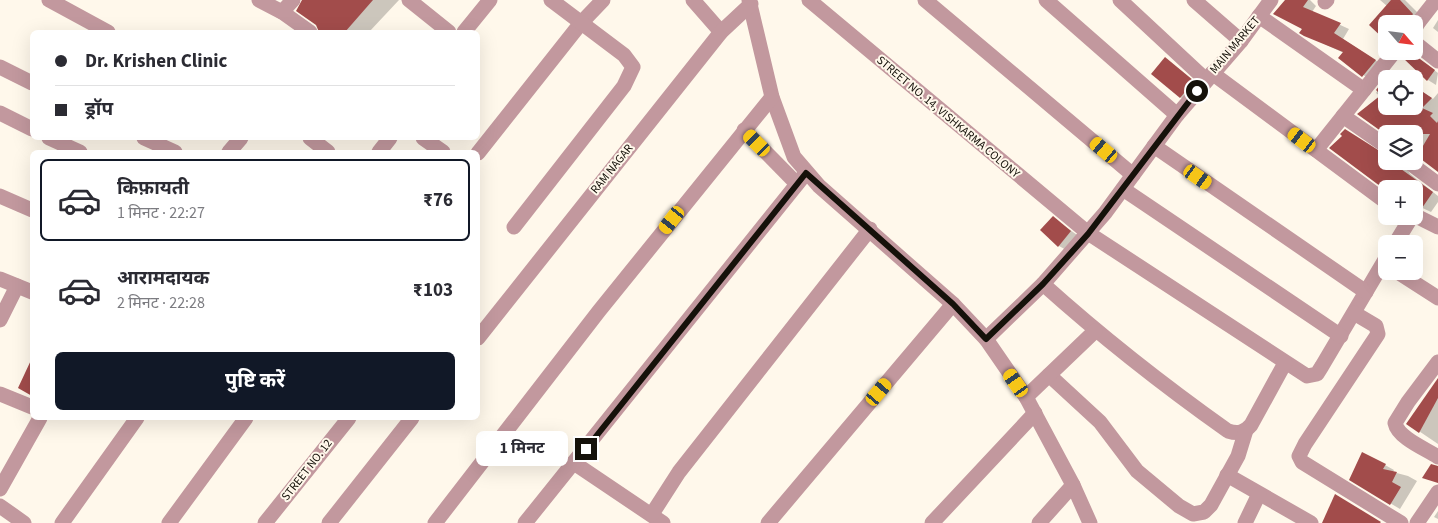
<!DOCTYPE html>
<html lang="hi">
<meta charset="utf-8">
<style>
body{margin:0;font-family:"Source Sans 3","Noto Sans Devanagari",sans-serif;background:#f7f7f7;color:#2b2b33;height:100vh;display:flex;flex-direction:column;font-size:19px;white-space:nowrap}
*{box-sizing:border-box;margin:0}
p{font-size:16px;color:#7c7c81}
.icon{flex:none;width:28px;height:28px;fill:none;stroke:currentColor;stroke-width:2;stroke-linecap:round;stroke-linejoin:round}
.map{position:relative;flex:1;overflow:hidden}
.sheet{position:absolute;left:30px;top:150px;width:450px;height:270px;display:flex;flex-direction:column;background:#fff;border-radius:8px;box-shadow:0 5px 20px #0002}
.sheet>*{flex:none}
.hud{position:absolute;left:30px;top:30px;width:450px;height:110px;border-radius:8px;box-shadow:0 5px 20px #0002;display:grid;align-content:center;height:110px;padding:0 25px;background:#fff}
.needle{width:32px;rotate:118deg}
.tools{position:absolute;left:1378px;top:15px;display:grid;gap:10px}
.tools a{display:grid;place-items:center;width:45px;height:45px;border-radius:8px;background:#fff;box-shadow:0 5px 20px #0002;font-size:25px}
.end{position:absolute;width:22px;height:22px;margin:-11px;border:6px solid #15110a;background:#fff;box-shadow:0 0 0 2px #fff}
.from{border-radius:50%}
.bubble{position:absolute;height:35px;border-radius:8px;background:#fff;box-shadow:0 5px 20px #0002;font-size:16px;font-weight:700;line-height:35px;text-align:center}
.car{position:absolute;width:15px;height:30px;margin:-15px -8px;border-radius:6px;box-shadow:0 0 4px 1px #0007;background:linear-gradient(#f5c518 24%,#345 0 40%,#f5c518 0 76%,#345 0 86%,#f5c518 0)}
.hud b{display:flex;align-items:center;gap:18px;height:48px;font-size:19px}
.hud b+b{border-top:1px solid #e1e1e2}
.hud i{width:12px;height:12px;background:#2b2b33}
ul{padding:9px 0 0;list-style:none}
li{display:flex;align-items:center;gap:15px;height:82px;margin:0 10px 8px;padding:0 15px;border:2px solid transparent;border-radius:8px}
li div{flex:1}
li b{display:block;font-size:19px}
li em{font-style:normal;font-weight:700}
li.on{border-color:#111827}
li>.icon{width:45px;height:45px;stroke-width:1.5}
.action{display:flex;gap:10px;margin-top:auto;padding:10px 25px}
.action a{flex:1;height:58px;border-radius:8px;background:#111827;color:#fff;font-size:20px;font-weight:700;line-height:58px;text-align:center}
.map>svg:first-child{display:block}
.shadow{fill:#0003}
.building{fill:#a24c4b}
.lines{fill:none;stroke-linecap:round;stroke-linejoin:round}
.street{stroke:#c2989e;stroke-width:15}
.route{stroke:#15110a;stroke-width:6}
.labels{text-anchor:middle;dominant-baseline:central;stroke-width:4;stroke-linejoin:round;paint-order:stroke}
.street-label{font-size:12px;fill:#15110a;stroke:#fff8eb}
</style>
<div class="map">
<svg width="1438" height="523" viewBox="0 0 1438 523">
<rect width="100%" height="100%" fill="#fff8eb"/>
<!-- shadow -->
<g class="shadow">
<path d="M303 0H399L369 32H320V28Z"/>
<path d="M1286 0H1310L1316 6 1312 12 1349 29 1343 39 1384 66 1372 81 1339 58 1344 53 1305 35Z"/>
<path d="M1380 0H1405L1427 22 1414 47V24H1386V39L1371 25 1387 6Z"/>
<path d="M1438 20V32L1433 28Z"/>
<path d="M1413 54 1438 73 1436 85 1428 80Z"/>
<path d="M1165 58 1202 87 1189 102 1180 97Z"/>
<path d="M1392 72 1400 77 1402 79H1387Z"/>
<path d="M1386 79V106H1414V86L1433 99 1438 93V171L1420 157H1414V134H1387L1381 97 1376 93Z"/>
<path d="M1344 136 1386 156V161H1408L1406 166 1410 174 1438 196V202L1431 212 1414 204V189Z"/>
<path d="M1053 218 1080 237 1068 251 1059 246Z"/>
<path d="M1438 386V444L1407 423Z"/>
<path d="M1385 465 1394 470 1393 472 1408 476 1417 481 1400 509 1351 480Z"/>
<path d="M1438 511V519L1434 517Z"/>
</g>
<!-- building -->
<g class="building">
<path d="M302 0H373L345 32H319L316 25 296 11Z"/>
<path d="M1285 0H1308L1303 7 1341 23 1334 33 1376 60 1362 77 1338 58 1343 52 1304 36 1299 33 1302 29 1273 14Z"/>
<path d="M1391 0H1400L1413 14 1406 24H1386V41L1369 25Z"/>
<path d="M1404 51H1409L1435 70 1427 81 1402 57Z"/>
<path d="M1165 57 1194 81 1180 98 1151 74Z"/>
<path d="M1386 77V106H1414V86L1432 98 1422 108 1433 113 1430 116 1437 123 1438 121V172L1417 156 1430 134H1385L1357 114 1381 95 1376 90Z"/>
<path d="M1345 129 1386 155V161H1398L1401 169 1433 192 1422 208 1414 206V189H1384L1329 148 1342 136 1340 134Z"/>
<path d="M1053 216 1071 231 1058 247 1040 230Z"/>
<path d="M32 358V396L18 388Z"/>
<path d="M1438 378V398L1419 433 1406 424Z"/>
<path d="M1362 452 1386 464 1383 469 1397 472 1392 482 1401 487 1390 505 1349 480Z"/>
<path d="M1431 464 1438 466V483L1422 478Z"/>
<path d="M1335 494 1381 522 1380 523H1322Z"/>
</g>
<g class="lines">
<!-- street -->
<g class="street">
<path d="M49 0 108 32"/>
<path d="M259 0 282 12 310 32"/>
<path d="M409 0 449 32"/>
<path d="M693 0 721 32"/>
<path d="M749 0 772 97 794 157 819 186 953 304 986 339 1026 397 1073 485 1090 523"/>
<path d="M809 0 1088 233 1307 376 1317 374 1322 366 1386 258"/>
<path d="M925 0 1133 175"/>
<path d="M1046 0 1177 115"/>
<path d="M1120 0 1206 80"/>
<path d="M1194 0 1241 41"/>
<path d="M1325 2 1327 0"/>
<path d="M282 12 293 0"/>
<path d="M1259 16 1364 90"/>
<path d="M1414 28 1436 0"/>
<path d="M464 32 490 0"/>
<path d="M1414 42 1438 61"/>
<path d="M0 67 32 83"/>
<path d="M1212 73 1386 202"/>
<path d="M0 113 32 129"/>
<path d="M1343 116 1386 146"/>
<path d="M744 130 797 184"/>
<path d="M49 138 80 152"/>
<path d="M144 138 175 152"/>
<path d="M310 138 328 152"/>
<path d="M423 138 443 152"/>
<path d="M1154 146 1366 292"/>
<path d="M1316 150 1395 51"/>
<path d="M229 152 241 138"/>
<path d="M379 152 390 138"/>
<path d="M478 153 581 23 603 0"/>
<path d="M1407 161 1438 184"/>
<path d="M1123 189 1341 336"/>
<path d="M0 196 32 210"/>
<path d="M1414 215 1438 227"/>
<path d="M514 227 624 86 633 67 624 55 551 0"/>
<path d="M1395 244 1412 216"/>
<path d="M1396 271 1438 298"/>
<path d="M0 279 32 292"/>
<path d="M1043 284C1102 337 1163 385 1228 431 1238 434 1244 433 1251 425L1285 363"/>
<path d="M1354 313 1376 326 1378 334 1305 444 1299 456 1302 462 1401 523"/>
<path d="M0 320 17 286"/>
<path d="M478 338 721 32 751 4"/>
<path d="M986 339 1043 284 1105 213 1177 115 1241 41 1271 0"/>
<path d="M1438 362 1408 402 1395 423C1398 438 1426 449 1438 457"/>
<path d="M1049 375 1100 422 1137 471 1179 506 1193 514 1204 512 1211 505 1238 456 1246 430"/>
<path d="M0 394 32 407"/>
<path d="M1026 397 1095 331"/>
<path d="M574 463 663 523"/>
<path d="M1227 475 1311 523"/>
<path d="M0 489 40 418"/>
<path d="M0 506 24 523"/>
<path d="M652 514 679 472 870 229"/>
<path d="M62 523 137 418"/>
<path d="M169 523 246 418"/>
<path d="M265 523 349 418"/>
<path d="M329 523 412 418"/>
<path d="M435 523 599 311 772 97"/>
<path d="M525 523 806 173"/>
<path d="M768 523 953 304"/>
<path d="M932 523 1035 413"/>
<path d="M1039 523 1073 485"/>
<path d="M1245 523 1259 494"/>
<path d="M1417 523 1438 492"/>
</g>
</g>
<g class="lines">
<!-- route -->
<path class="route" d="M586 449 806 173 953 304 986 339 1043 284 1088 234 1197 91"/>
</g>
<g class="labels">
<!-- street labels -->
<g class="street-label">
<text transform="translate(1235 45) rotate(-50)">MAIN MARKET</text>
<text transform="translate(948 117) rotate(40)">STREET NO. 14, VISHKARMA COLONY</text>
<text transform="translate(612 169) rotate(-51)">RAM NAGAR</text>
<text transform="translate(307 470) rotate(-52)">STREET NO. 12</text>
</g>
</g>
</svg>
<div class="tools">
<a><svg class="needle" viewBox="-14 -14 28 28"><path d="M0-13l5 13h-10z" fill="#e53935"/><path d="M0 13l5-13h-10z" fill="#7c7c81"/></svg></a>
<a><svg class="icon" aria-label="locate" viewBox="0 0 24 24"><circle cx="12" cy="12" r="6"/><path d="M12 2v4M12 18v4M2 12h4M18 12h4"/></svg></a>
<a><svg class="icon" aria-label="layers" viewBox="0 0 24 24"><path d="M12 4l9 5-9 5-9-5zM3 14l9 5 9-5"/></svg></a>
<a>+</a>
<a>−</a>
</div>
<i class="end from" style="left:1197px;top:91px"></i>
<i class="end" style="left:586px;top:449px"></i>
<div class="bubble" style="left:476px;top:431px;width:92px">1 मिनट</div>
<i class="car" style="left:1302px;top:140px;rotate:307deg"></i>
<i class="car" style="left:757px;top:143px;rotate:315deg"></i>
<i class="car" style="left:1104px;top:150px;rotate:310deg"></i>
<i class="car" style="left:1198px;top:177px;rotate:125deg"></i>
<i class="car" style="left:672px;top:220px;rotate:218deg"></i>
<i class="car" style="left:1016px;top:383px;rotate:325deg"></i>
<i class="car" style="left:879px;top:392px;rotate:40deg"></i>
<div class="hud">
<b><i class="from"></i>Dr. Krishen Clinic</b>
<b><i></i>ड्रॉप</b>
</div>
<section class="sheet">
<ul>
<li class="on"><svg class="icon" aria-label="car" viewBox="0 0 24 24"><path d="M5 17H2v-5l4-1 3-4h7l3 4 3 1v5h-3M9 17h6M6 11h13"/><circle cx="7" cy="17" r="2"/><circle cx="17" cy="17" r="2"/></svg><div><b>किफ़ायती</b><p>1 मिनट · 22:27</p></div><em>₹76</em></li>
<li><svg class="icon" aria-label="car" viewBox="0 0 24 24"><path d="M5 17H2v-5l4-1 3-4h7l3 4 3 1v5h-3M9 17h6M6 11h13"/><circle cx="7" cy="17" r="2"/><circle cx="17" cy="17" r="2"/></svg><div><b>आरामदायक</b><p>2 मिनट · 22:28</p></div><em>₹103</em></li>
</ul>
<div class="action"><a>पुष्टि करें</a></div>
</section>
</div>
